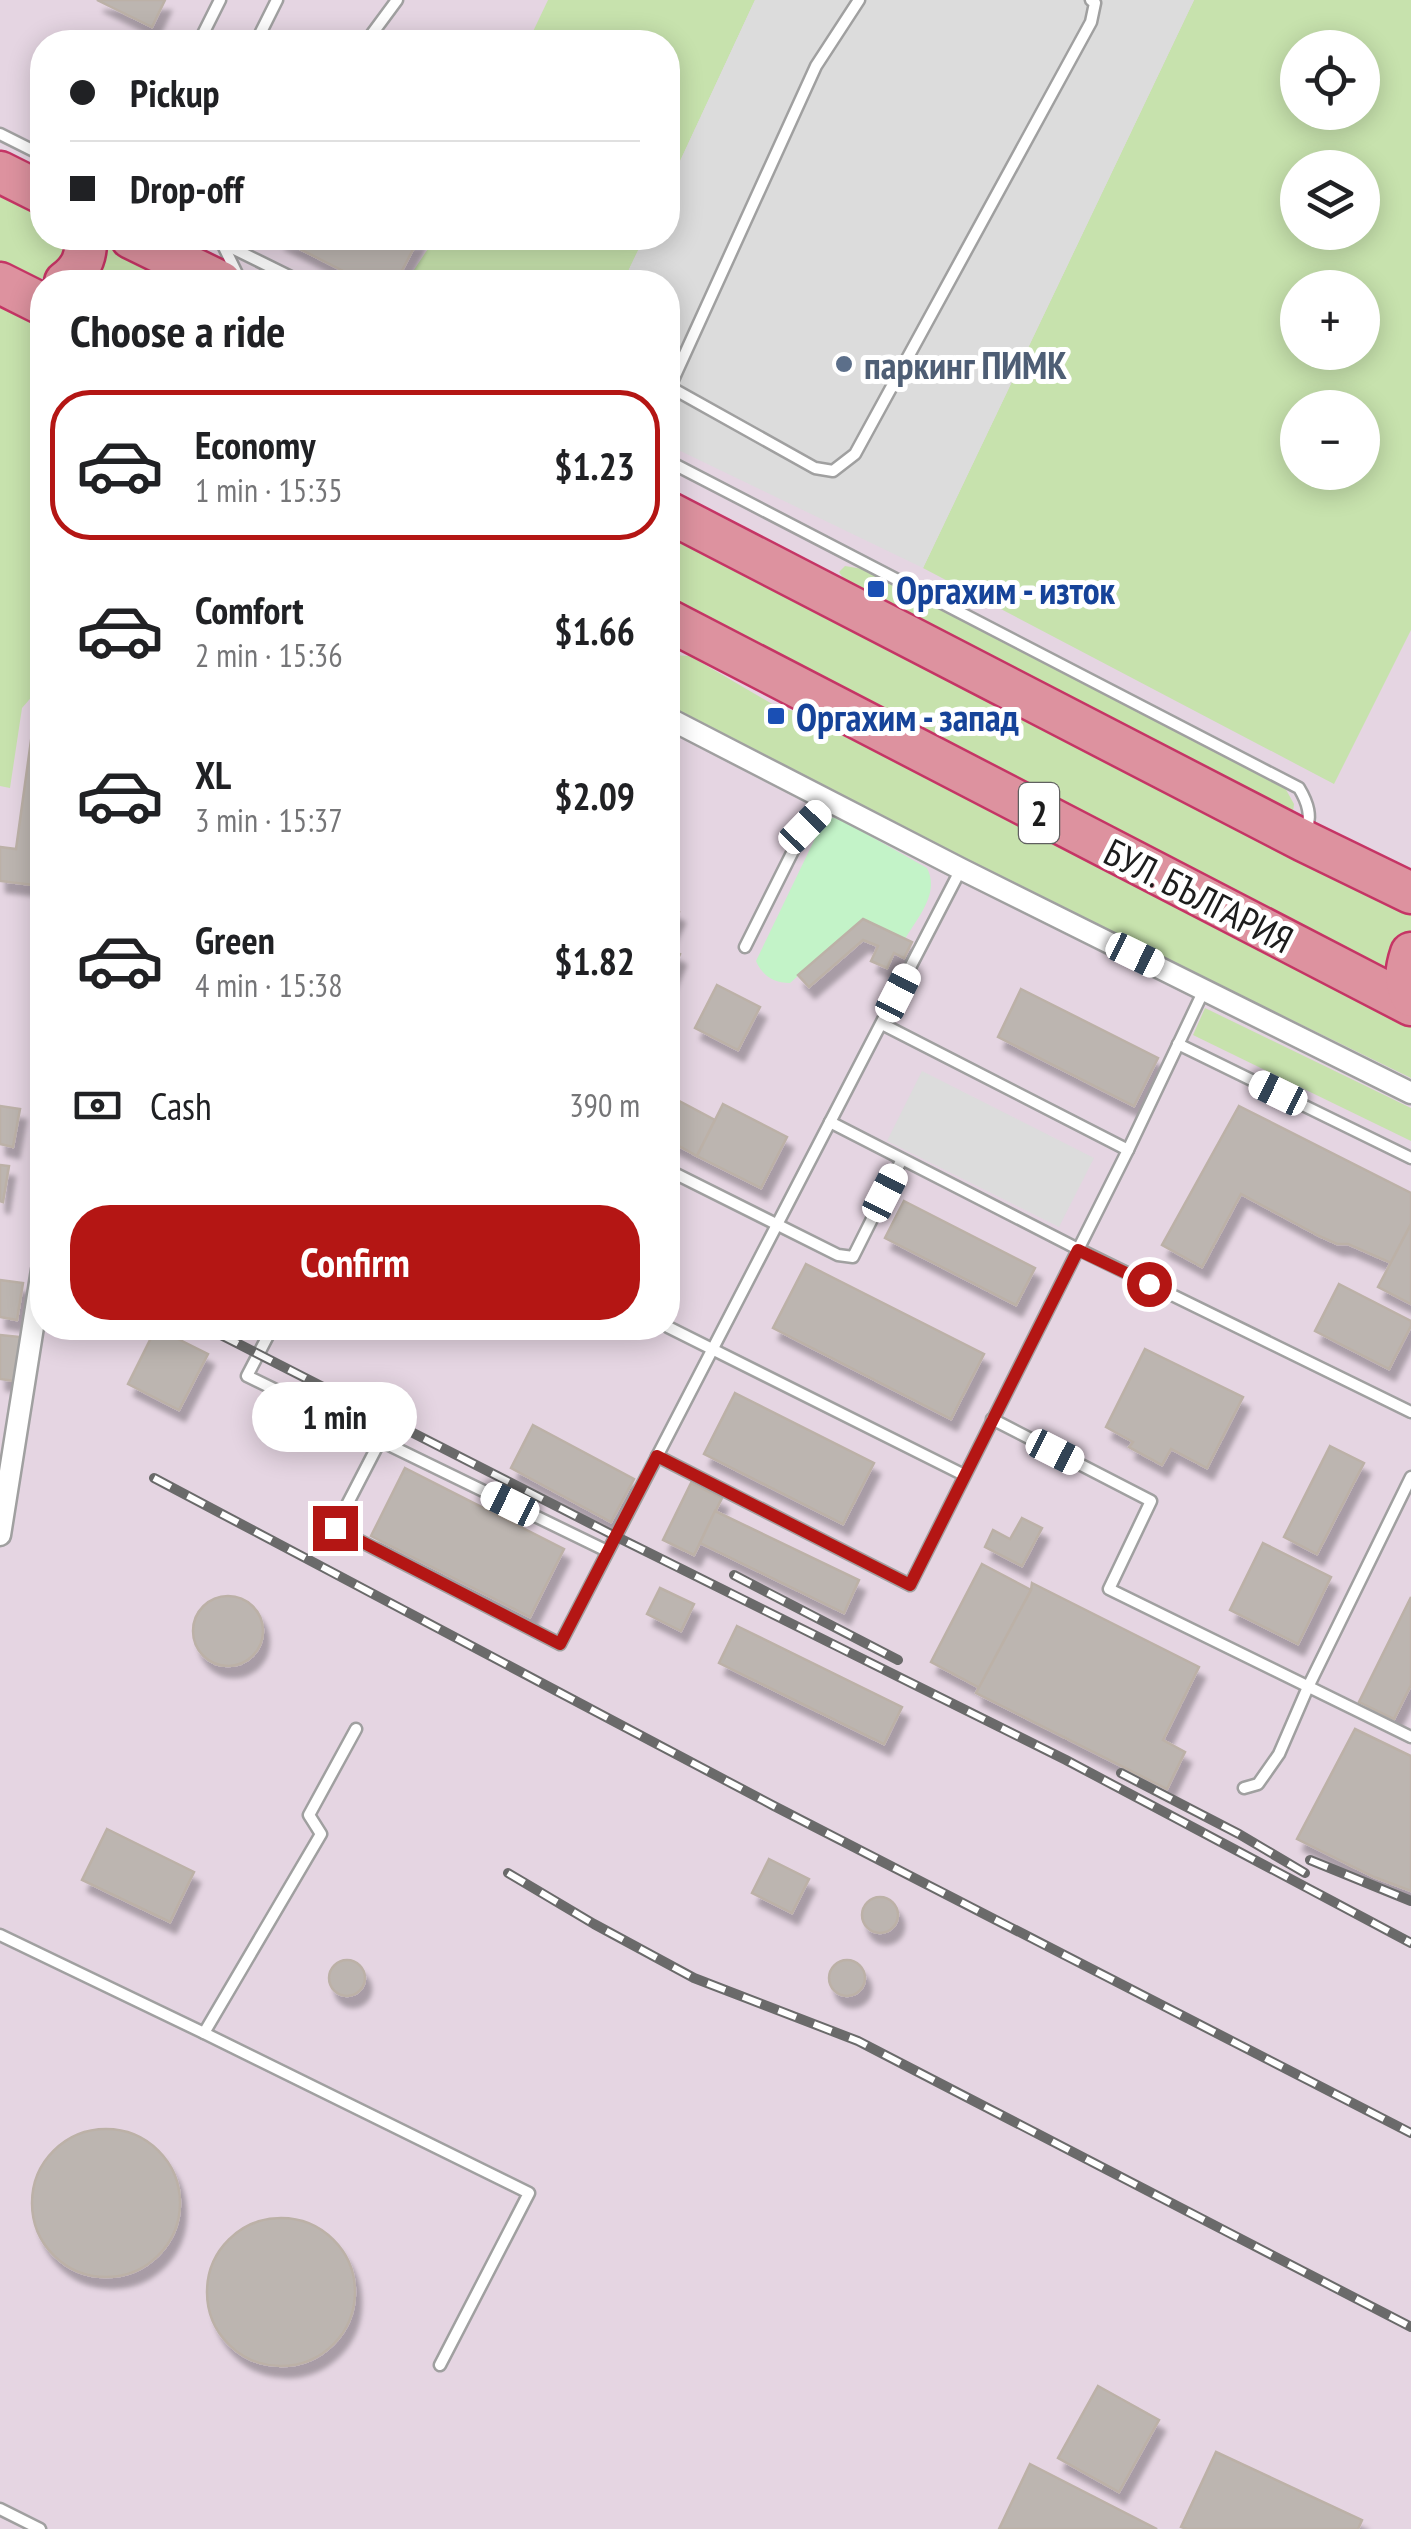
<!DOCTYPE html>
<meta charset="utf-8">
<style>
body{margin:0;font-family:"PT Sans Narrow",sans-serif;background:#f2f2f2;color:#202124;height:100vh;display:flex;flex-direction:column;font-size:38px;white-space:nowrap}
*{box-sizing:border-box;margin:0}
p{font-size:32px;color:#757577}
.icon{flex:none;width:55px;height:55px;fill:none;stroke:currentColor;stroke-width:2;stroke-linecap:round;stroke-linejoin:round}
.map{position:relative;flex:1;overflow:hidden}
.drawer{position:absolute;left:30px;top:270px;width:650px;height:1070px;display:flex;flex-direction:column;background:#fff;border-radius:40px;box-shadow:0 5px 25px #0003}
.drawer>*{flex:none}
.guide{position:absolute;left:30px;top:30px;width:650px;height:220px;border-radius:40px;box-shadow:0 5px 25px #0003;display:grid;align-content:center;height:220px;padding:0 40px;background:#fff}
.buttons{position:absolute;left:1280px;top:30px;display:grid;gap:20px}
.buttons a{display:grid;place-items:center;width:100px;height:100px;border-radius:50%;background:#fff;box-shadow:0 5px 25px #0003;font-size:50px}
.end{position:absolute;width:45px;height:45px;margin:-22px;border:12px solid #b41614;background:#fff;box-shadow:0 0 0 5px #fff}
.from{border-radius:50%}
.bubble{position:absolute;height:70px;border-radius:35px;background:#fff;box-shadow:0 5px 25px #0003;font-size:32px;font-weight:700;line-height:70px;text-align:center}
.car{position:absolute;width:30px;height:60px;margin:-30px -15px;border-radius:12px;box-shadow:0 0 8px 2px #0007;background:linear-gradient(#fff 24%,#345 0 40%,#fff 0 76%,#345 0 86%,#fff 0)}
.guide b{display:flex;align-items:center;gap:35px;height:95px;font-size:38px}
.guide b+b{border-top:2px solid #e0e0e0}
.guide i{width:25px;height:25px;background:#202124}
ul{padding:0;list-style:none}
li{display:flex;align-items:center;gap:30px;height:150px;margin:0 20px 15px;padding:0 20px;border:5px solid transparent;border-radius:40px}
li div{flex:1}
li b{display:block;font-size:38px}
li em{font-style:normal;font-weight:700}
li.selected{border-color:#b41614}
li>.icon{width:90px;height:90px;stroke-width:1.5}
h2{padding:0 40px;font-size:45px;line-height:120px}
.pay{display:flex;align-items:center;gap:25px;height:110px;padding:0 40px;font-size:38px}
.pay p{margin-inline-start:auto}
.cta{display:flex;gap:20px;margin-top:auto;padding:20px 40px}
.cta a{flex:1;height:115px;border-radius:40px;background:#b41614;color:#fff;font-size:40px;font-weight:700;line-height:115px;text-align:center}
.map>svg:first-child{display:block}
.industrial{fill:#e5d5e2;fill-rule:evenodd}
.grass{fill:#c7e2ad;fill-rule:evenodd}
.park{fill:#c3f3c8}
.parking{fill:#dcdcdc}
.building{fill:#bcb5b0;stroke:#bcb1a7;stroke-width:2.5;filter:url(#shadow)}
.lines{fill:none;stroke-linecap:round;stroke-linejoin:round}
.lane-casing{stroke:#a0a0a0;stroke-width:15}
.street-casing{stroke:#a0a0a0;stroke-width:25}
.highway-casing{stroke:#c53565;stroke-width:45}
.lane{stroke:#fff;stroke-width:10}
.street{stroke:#fff;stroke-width:20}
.highway{stroke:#dd929f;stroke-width:40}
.rail-casing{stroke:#6a6a6a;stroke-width:10}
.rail{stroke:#fff;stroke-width:6;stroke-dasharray:19;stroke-linecap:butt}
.route{stroke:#b41614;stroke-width:12}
.service-dot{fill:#5c6f8a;stroke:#fff;stroke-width:4}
.transit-dot{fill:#1a4fb4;stroke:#fff;stroke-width:4}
.labels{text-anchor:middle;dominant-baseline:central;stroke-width:10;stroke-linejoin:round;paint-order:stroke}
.shield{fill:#fff;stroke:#606060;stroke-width:2.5}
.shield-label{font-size:35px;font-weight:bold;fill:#1c1c1c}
.service-label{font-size:38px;font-weight:bold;fill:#4e5e75;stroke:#fff;text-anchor:start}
.transit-label{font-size:38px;font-weight:bold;fill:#164399;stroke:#fff;text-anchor:start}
.street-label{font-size:38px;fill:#1c1c1c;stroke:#fff}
</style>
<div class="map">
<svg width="1411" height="2529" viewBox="0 0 1411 2529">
<defs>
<filter id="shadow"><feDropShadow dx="6" dy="11" stdDeviation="2.5" flood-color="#0004"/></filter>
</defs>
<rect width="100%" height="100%" fill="#ece9e3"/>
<!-- industrial -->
<path class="industrial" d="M0 0H1411V2529H0ZM42 42H668V238H42ZM1298 48H1362V112H1298ZM1298 168H1362V232H1298ZM42 282H668V1328H42ZM1298 288H1362V352H1298ZM1298 408H1362V472H1298Z"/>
<!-- grass -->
<g class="grass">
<path d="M548 0H755L668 187V42H528Z"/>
<path d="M1194 0H1411V630L1334 784 923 568ZM1298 48H1362V112H1298ZM1298 168H1362V232H1298ZM1298 288H1362V352H1298ZM1298 408H1362V472H1298Z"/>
<path d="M0 192 42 213V238H70L61 273C37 283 24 277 0 270Z"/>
<path d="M435 238H644L623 282H406Z"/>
<path d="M108 240 192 282H88L100 243Z"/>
<path d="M0 296 42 317V685L22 708 10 788 0 786Z"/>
<path d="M668 525 1411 905V931L1404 940 1391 978 668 607Z"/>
<path d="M845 566 875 571 1284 786 1294 804 1292 820 854 594 839 572Z"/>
<path d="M672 655 690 656 779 708 835 719 1263 940 1411 1026V1078L975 866 678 710 668 694V660Z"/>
<path d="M1205 1008 1411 1108V1141L1193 1035Z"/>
</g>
<!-- park -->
<path class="park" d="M829 817 840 819 927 868C940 893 918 917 905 939L863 919 790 983C773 983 762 975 756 961L822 824Z"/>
<!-- parking -->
<g class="parking">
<path d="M755 0H1194L923 568 668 445V282H623L644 238H668V187Z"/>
<path d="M922 1071 1094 1158 1059 1227 887 1141Z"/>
</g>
<!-- building -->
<g class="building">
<path d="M97 0H165L152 27Z"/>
<path d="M278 238H419L396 282H365Z"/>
<path d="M33 726 42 727V886L0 881V847L16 849Z"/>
<path d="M668 906 679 912 668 934Z"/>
<path d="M863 919 912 942 904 958 894 953 887 968 871 961 878 946 863 940 809 987 798 975Z"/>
<path d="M668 948 680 954 668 981Z"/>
<path d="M717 985 760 1007 738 1050 695 1028Z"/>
<path d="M1021 989 1158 1058 1134 1106 998 1037Z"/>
<path d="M668 1095 715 1120 697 1156 668 1140Z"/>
<path d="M723 1104 787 1137 761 1188 697 1156Z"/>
<path d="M0 1106 20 1109 13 1147 0 1144Z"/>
<path d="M1239 1106 1411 1193V1224L1391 1263 1348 1244H1337L1319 1236 1241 1194 1202 1267 1162 1245Z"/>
<path d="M0 1165 9 1166 3 1202 0 1201Z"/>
<path d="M904 1201 1035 1268 1016 1305 885 1238Z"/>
<path d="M1411 1224V1304L1378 1287Z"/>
<path d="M806 1264 984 1354 951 1419 773 1328Z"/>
<path d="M0 1280 23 1283 17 1320 0 1317Z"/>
<path d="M1339 1284 1411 1321V1326L1389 1369 1315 1331Z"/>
<path d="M156 1328 208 1354 179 1410 128 1384Z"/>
<path d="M0 1335 21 1337 15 1381 0 1379Z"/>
<path d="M1145 1349 1243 1397 1207 1468 1171 1449 1162 1465 1129 1447 1133 1442 1106 1427Z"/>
<path d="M735 1393 874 1463 843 1524 704 1454Z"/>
<path d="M533 1425 634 1479 611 1522 511 1468Z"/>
<path d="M1330 1446 1364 1463 1317 1554 1284 1537Z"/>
<path d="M405 1468 564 1549 530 1617 371 1536Z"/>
<path d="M691 1483 722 1498 694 1555 663 1540Z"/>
<path d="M715 1511 859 1580 844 1613 700 1543Z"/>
<path d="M1022 1518 1042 1528 1022 1566 985 1547 993 1530 1010 1539Z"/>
<path d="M1263 1543 1331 1577 1298 1644 1230 1610Z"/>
<path d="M982 1564 1031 1590 980 1688 931 1662Z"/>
<path d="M1032 1583 1199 1667 1163 1740 1185 1752 1167 1789 976 1693 1031 1590Z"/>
<path d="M660 1588 694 1604 681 1631 647 1614Z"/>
<circle cx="228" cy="1631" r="35"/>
<path d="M1411 1597V1685L1394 1719 1359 1702Z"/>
<path d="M737 1626 902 1707 884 1744 719 1663Z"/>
<path d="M1355 1729 1411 1756V1891L1374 1877 1297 1839Z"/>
<path d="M107 1829 194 1872 170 1922 82 1880Z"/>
<path d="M769 1859 809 1879 792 1913 752 1893Z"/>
<circle cx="880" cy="1915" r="18"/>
<circle cx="847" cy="1978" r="18"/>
<circle cx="347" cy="1978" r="18"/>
<circle cx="106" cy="2203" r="74"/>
<circle cx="281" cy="2292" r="74"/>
<path d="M1098 2386 1159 2420 1119 2492 1058 2458Z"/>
<path d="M1216 2452 1362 2520 1358 2529H1187L1181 2527Z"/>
<path d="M1030 2464 1157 2529H999Z"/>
</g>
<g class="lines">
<defs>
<g id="lane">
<path d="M199 42 220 0"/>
<path d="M256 42 277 0"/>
<path d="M366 42 397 0"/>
<path d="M0 134 42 155"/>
<path d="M212 238 301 282"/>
<path d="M222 243 241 282"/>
<path d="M670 387 815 468 833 471 855 454 1091 22 1095 3 1091 0"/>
<path d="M668 391 816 66 859 0"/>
<path d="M668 461 1299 788C1308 803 1312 816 1306 833"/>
<path d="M38 709H42"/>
<path d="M745 947 805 827 829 802"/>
<path d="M882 1024 1128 1150"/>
<path d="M1178 1044 1411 1158"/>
<path d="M830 1122 1078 1249 1411 1412"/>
<path d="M668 1170 838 1255 853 1257 901 1161"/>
<path d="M668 1327 964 1475"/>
<path d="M272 1328 247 1376 607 1551"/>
<path d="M992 1419 1151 1501 1109 1589 1411 1737"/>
<path d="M380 1441 335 1528 560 1644 961 869"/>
<path d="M657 1456 910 1585 1128 1150 1204 990"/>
<path d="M1244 1788 1258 1784 1279 1754 1308 1687 1411 1477"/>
<path d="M0 1935 204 2033 529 2193 440 2365"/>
<path d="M204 2033 321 1834 309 1815 356 1729"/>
<path d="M0 2509 40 2529"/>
</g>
<g id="street">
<path d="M668 718 961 869 1411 1093"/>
<path d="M0 1535 42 1270"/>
</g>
<g id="highway">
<path d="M0 172 42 193"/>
<path d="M131 238 221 282"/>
<path d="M65 282C80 271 87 257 86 238"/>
<path d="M0 283 42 304"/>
<path d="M668 512 1304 841 1411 893"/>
<path d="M668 620 1411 1005"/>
<path d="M1411 953C1406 968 1404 980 1411 996"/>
</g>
</defs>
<!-- lane casing -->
<use href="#lane" class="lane-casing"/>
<!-- street casing -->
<use href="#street" class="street-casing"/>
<!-- highway casing -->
<use href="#highway" class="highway-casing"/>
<!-- lane -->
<use href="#lane" class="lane"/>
<!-- street -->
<use href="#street" class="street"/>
<!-- highway -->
<use href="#highway" class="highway"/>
<defs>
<g id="rail">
<path d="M221 1335 615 1536 1066 1760 1411 1943"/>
<path d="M154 1478 774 1806 1411 2133"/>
<path d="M734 1575 898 1660"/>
<path d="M1121 1773 1239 1834 1305 1873"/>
<path d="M1310 1860 1411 1901"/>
<path d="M508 1873 594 1924 694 1978 858 2041 1411 2327"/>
</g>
</defs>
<!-- rail casing -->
<use href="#rail" class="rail-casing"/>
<!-- rail -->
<use href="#rail" class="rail"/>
</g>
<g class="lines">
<!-- route -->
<path class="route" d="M335 1528 560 1644 657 1456 910 1585 1078 1250 1149 1284"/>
</g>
<!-- markers -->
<circle class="service-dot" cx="844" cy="364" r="10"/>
<g class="transit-dot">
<rect x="866" y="579" width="20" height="20" rx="5"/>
<rect x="766" y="706" width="20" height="20" rx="5"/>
</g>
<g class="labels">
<!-- shield labels -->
<rect class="shield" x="1019" y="783" width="40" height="60" rx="8"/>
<g class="shield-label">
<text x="1039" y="813">2</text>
</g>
<!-- service labels -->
<g class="service-label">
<text x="864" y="364">паркинг ПИМК</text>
</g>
<!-- transit labels -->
<g class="transit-label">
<text x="896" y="589">Оргахим - изток</text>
<text x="796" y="716">Оргахим - запад</text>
</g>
<!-- street labels -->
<g class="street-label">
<text transform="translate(1199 895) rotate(27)">БУЛ. БЪЛГАРИЯ</text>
</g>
</g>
</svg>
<div class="buttons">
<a><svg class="icon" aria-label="locate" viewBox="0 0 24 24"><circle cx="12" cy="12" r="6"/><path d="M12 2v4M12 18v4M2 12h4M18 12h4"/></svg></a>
<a><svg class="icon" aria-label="layers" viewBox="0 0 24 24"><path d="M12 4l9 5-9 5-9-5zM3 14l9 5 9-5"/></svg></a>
<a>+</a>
<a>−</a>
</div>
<i class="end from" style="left:1149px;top:1284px"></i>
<i class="end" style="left:335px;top:1528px"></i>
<div class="bubble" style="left:252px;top:1382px;width:165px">1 min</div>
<i class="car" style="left:805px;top:827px;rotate:44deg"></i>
<i class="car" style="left:1135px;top:955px;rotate:116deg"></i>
<i class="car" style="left:898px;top:993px;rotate:27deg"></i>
<i class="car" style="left:1278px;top:1093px;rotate:296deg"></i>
<i class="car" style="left:885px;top:1193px;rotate:27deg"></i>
<i class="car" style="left:1055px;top:1452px;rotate:117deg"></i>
<i class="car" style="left:510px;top:1504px;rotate:296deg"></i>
<div class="guide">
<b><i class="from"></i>Pickup</b>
<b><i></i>Drop-off</b>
</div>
<section class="drawer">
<h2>Choose a ride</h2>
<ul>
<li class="selected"><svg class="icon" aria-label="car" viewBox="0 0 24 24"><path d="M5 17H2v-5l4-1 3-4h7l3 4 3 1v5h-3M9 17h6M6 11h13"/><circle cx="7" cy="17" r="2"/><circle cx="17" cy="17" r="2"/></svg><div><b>Economy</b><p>1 min · 15:35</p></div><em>$1.23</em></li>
<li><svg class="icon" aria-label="car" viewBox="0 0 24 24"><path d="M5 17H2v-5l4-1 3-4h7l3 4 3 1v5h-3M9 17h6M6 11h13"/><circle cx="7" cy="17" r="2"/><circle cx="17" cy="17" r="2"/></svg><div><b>Comfort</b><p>2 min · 15:36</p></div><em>$1.66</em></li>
<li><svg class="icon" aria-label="car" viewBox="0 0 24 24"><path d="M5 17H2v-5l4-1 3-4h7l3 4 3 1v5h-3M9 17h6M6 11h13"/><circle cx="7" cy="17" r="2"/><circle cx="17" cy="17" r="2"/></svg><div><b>XL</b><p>3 min · 15:37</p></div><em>$2.09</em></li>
<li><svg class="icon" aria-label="car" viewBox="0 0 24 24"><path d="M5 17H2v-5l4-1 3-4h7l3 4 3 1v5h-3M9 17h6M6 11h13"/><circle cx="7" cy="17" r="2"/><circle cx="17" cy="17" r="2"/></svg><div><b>Green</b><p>4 min · 15:38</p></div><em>$1.82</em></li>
</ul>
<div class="pay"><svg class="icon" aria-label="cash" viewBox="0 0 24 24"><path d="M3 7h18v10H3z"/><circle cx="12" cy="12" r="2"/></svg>Cash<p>390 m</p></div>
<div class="cta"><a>Confirm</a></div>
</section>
</div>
